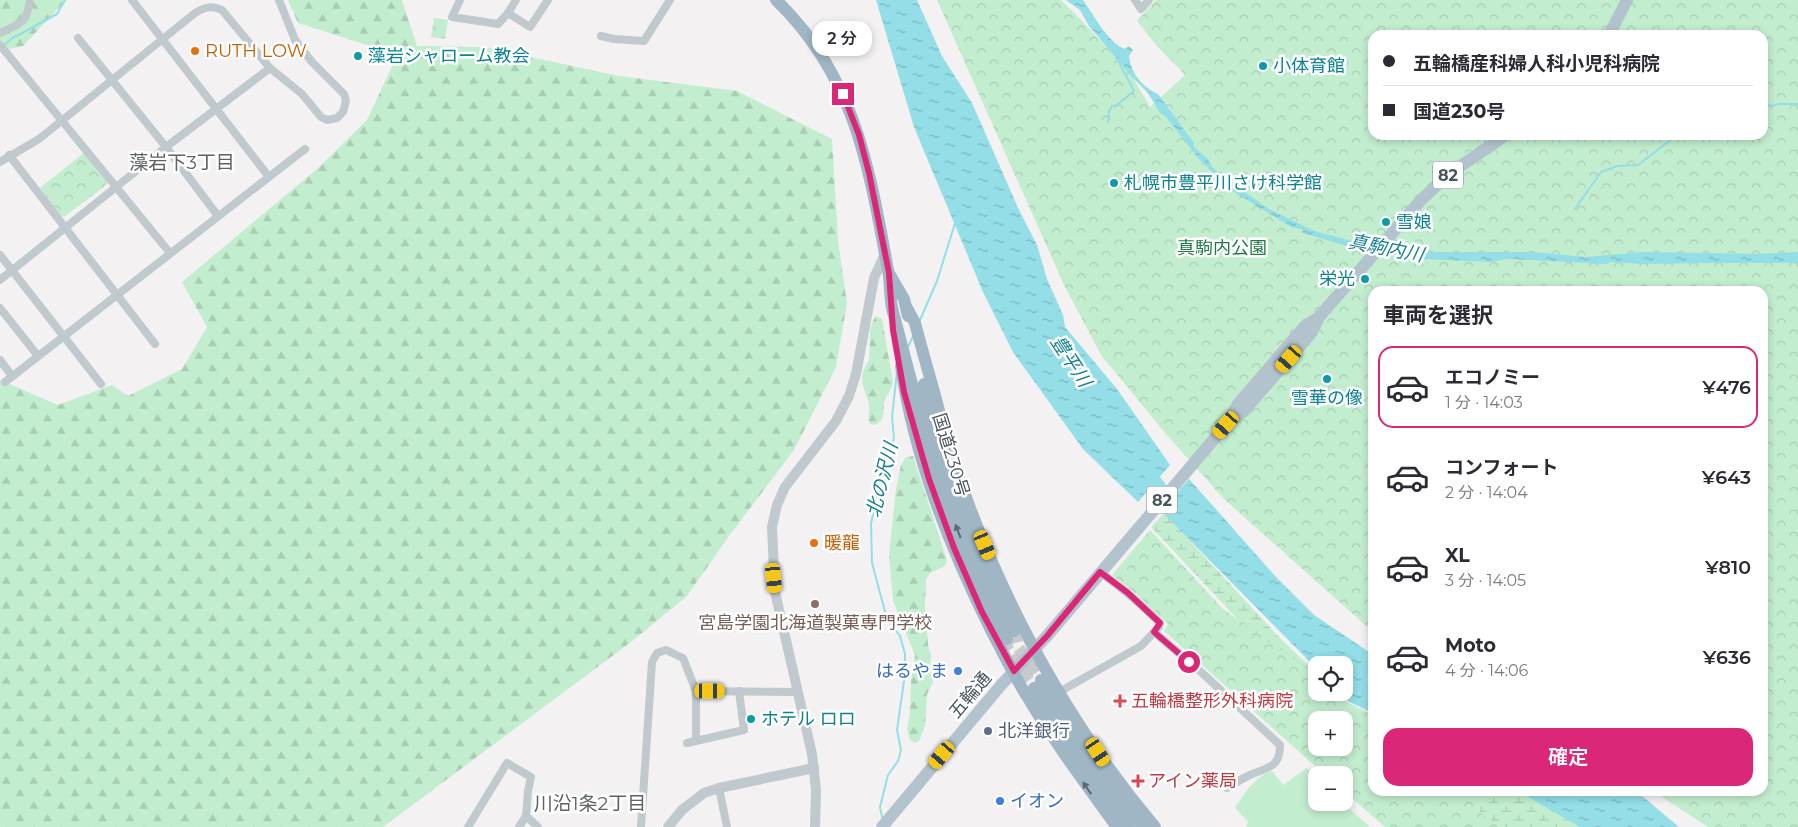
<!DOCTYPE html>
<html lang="ja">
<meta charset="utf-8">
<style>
body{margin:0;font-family:Montserrat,"Noto Sans JP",sans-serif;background:#f2f2f3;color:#2b2b33;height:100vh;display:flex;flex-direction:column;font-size:19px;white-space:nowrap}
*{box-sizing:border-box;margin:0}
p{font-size:16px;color:#7c7c81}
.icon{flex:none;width:28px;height:28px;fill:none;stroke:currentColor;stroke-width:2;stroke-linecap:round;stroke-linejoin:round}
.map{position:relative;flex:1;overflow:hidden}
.drawer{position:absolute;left:1368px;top:286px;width:400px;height:510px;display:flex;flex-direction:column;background:#fff;border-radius:15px;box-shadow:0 2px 8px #0003}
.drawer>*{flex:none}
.guide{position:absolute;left:1368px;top:30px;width:400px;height:110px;border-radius:15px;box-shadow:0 2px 8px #0003;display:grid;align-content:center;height:110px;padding:0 15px;background:#fff}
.fabs{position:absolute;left:1308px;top:656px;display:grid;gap:10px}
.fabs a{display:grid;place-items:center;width:45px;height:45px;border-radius:10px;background:#fff;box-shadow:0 2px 8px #0003;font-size:25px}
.end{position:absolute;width:22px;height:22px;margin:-11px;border:6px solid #db2777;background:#fff;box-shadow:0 0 0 2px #fff}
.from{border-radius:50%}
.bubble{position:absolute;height:35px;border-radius:15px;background:#fff;box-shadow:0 2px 8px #0003;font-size:16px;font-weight:600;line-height:35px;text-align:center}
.car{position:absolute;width:15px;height:30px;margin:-15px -8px;border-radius:6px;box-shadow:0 0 4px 1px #0007;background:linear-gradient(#f5c518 24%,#345 0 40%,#f5c518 0 76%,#345 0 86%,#f5c518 0)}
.guide b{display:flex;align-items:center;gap:18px;height:48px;font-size:19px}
.guide b+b{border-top:1px solid #e1e1e2}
.guide i{width:12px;height:12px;background:#2b2b33}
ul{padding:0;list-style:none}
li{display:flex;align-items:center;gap:15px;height:82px;margin:0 10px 8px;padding:0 5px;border:2px solid transparent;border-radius:15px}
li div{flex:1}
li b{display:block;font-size:19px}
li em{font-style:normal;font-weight:600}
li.current{border-color:#db2777}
li>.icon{width:45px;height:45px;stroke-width:1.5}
h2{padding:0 15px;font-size:22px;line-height:60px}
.primary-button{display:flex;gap:10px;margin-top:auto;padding:10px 15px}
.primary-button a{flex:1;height:58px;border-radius:15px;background:#db2777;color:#fff;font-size:20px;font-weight:600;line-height:58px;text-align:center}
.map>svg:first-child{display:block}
.green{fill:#c3edcf}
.forest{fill:url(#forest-firs)}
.wetland{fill:url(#wetland-marsh)}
.park{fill:url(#park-crowns);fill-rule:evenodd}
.water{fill:url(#water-ripples)}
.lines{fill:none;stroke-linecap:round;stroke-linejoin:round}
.stream{stroke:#93dee7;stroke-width:2}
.river{stroke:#93dee7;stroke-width:12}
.trunk-tunnel{stroke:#c9cacc;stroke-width:12;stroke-dasharray:12 6;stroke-linecap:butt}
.minor{stroke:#c0c9ce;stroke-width:8}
.tertiary{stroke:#c0c9ce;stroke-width:10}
.primary{stroke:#b3c3cd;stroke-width:12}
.trunk{stroke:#a0b6c4;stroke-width:12}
.oneway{fill:#5b6972}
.route{stroke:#db2777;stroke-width:6}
.food-dot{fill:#e8710a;stroke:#fff;stroke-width:2}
.culture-dot{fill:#0f9aa8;stroke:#fff;stroke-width:2}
.education-dot{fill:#8d6e63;stroke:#fff;stroke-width:2}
.shop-dot{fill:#3f7fe0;stroke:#fff;stroke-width:2}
.health-dot{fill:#e0444e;stroke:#fff;stroke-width:2}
.service-dot{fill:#5c6f8a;stroke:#fff;stroke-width:2}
.labels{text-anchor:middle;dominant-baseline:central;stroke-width:5;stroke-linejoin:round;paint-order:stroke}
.shield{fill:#fff;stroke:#80898e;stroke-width:1}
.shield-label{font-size:16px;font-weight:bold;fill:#4a565d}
.food-label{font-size:18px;fill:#c56008;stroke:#fff;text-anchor:start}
.culture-label{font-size:18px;fill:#0d838f;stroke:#fff;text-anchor:start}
.park-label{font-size:18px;fill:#1e7b43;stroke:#fff}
.street-label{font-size:18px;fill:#4a565d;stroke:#fff}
.education-label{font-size:18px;fill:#785e54;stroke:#fff}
.shop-label{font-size:18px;fill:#366cbe;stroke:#fff;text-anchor:end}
.health-label{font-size:18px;fill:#be3a42;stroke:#fff;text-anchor:start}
.service-label{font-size:18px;fill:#4e5e75;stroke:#fff;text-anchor:start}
.neighbourhood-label{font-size:19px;fill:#5e6265;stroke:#fff}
.water-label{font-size:19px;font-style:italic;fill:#15818e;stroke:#fff}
</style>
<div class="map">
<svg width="1798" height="827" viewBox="0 0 1798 827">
<defs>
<pattern id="forest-firs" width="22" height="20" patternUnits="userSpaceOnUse" patternTransform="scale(1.25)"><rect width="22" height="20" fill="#c3edcf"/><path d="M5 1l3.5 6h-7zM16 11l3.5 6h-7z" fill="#a9cdb4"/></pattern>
<pattern id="wetland-marsh" width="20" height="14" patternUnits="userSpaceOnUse" patternTransform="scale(1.25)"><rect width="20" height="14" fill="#c3edcf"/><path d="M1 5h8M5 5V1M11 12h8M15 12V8" fill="none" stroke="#a9cdb4"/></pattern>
<pattern id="park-crowns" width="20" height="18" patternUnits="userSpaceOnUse" patternTransform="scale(1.25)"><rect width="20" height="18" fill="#c3edcf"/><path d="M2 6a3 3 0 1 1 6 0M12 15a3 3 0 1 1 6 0" fill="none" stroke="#a9cdb4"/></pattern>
<pattern id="water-ripples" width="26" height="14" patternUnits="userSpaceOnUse" patternTransform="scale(1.25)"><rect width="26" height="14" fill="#93dee7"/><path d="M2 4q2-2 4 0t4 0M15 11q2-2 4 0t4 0" fill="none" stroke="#7ab7be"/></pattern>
</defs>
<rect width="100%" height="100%" fill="#f3f1f1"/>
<!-- green -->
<path class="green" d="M1307 768 1316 777V802L1343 803 1370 827H1246L1248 822 1235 808C1244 794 1255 776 1272 771L1283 785Z"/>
<!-- forest -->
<g class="forest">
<path d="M0 0H66L23 46 0 51Z"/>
<path d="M288 0H402L417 46 484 47 619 76 737 91 832 139 838 241 847 303 836 367 794 450 729 536 687 596 631 642 383 827H0V380L58 405 112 385 128 396 182 369 207 327 182 282 317 169 367 120 395 60 370 46 298 23Z"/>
<path d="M876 316 882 319 893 382C891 392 887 393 885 401 881 412 888 418 875 425L870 424C867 417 870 412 869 405 867 396 862 386 862 378 862 370 867 366 869 359 871 346 867 327 876 316Z"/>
<path d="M913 456 947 560 945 566 930 573 926 580 925 605 928 645 931 656 930 668 933 683 927 694 925 726 919 741 915 743 910 740 907 729 910 713 911 682 915 655 893 601 889 555 896 489 901 465 906 457Z"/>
</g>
<!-- wetland -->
<g class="wetland">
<path d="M1164 513 1279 637 1316 673V692L1336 693 1346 702 1372 715V741L1294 677 1242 624 1151 527Z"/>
<path d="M1438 791H1559L1623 827H1490Z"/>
</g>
<!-- park -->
<g class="park">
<path d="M937 0H1061L1082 21 1129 71 1150 107 1185 75 1156 45 1137 21 1156 0H1798V827H1708L1653 791H1762V291H1372V631L1224 499 1166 434 1101 355 1064 285ZM1372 35H1762V135H1372Z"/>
<path d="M434 18 448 20 445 39 431 37Z"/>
<path d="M84 153 107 182 105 186 64 217 61 216 40 188Z"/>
<path d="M1150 530 1223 609 1302 665 1316 677V692L1335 693 1346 702 1372 715V791H1465L1482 814 1501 827H1385L1344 791V775H1325L1164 631 1168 624 1137 595 1112 575ZM1316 720H1344V748H1316Z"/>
</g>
<!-- water -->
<g class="water">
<path d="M876 0H917L942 56 972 103 1019 210 1037 245 1047 279 1063 315 1065 327 1117 389 1170 465 1138 502 1083 449 1013 352 983 292 914 127Z"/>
<path d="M1066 0H1083C1093 14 1109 44 1125 49L1129 46 1133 50 1129 56C1131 73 1142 87 1158 94L1194 143V147L1208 159 1210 165 1222 176 1269 209 1314 231 1360 243 1363 240 1396 248 1420 252H1534L1586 257 1644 252 1758 254 1798 252V263H1715L1643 264 1610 262 1607 264 1507 259 1489 262 1422 259 1407 256 1360 250 1303 233V230L1297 228H1293L1229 189 1199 159 1166 117 1160 113 1148 93 1132 77 1089 26 1080 10Z"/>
<path d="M1189 479 1277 578 1314 615 1372 654V713L1348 701 1340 693 1344 692V665H1316V668L1161 511Z"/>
<path d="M1518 791H1636L1679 827H1580Z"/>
</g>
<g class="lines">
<!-- stream -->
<g class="stream">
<path d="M3 46 11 39 57 14 65 0"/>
<path d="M1762 108 1780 104H1798"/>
<path d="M1108 122 1109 111 1112 106 1117 105 1134 91 1117 59"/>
<path d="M1575 209 1601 172 1617 166 1638 165 1677 135"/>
<path d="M920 320 937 281 955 223"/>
<path d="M908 347 913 336"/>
<path d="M882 817 880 807 888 775 898 761 901 750 897 730 905 674V654L900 636 887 619 872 563 871 524 879 485 894 438 892 417 897 372"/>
</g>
<!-- river -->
<path class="river" d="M1146 469 1172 502"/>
<!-- trunk-tunnel -->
<g class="trunk-tunnel">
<path d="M1014 631 1018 647 1041 680"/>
<path d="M1007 639V648L1034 688"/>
</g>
<!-- minor -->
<g class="minor">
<path d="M132 0 269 177"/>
<path d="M460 0 452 17 498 24 508 13 516 0"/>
<path d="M1135 0 1141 9 1149 0"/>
<path d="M508 13 530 27 548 0"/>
<path d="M0 33C22 22 26 25 30 0"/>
<path d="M601 36 614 39 644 41 670 0"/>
<path d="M78 38 166 147 218 216"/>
<path d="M0 45 170 253"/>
<path d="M9 155 155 344"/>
<path d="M0 162 39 139 195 13C205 7 211 5 222 10L270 68 302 94 321 117 327 120 337 118 343 112 346 101 344 94 312 62 295 40 279 0"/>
<path d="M0 255 101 384"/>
<path d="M0 280 166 147 270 68"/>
<path d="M0 308 38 356"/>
<path d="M0 360 12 376"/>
<path d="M5 382 305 149"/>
<path d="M1154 632 1201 672 1280 745C1280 767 1269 767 1252 774 1243 778 1235 783 1227 788"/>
<path d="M696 691V741"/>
<path d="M1059 692 1141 646 1159 627 1160 623C1141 604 1122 588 1100 572"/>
<path d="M687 743 744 730 739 691"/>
<path d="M719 788 727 827"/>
<path d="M468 827 507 763 531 777 528 791 526 816 538 827"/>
<path d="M519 827 526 816"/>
<path d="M641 827 652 662 657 653 666 650 683 658 696 691 798 692"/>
</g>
<!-- tertiary -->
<g class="tertiary">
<path d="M668 827 682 810 704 793 719 788 814 768"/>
<path d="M815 827 816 790 812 754 775 592 772 527 777 505 785 487 836 421 849 396 856 374 874 278 885 254"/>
</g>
<!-- primary -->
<g class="primary">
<path d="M1609 35 1627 0"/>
<path d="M1230 420 1243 412 1312 332 1319 317 1421 200 1449 174 1506 135"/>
<path d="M882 827 1002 684 1047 636 1226 425 1238 404 1305 326 1319 317"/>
</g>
<!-- trunk -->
<g class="trunk">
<path d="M776 0C855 76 869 167 888 270 891 284 889 298 893 312 910 376 926 441 948 504 964 551 985 596 1007 639"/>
<path d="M890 275 904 299 908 316"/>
<path d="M907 308 915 323C922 350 930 377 937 403 942 422 946 440 952 458 997 592 1064 719 1155 827"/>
<path d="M901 366C914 458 950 548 991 630 1002 651 1013 673 1025 693 1053 740 1085 783 1117 827"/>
<path d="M924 384C945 470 975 552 1014 631"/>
<path d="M1041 680C1072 731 1106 780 1143 827"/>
<path d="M1034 688 1075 754 1129 827"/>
</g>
</g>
<!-- one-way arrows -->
<defs><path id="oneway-solid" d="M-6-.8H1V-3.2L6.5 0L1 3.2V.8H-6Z" transform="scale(1.25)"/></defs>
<g class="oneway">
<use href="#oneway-solid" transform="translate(958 531) rotate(-111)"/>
<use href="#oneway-solid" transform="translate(1087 788) rotate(-124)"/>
</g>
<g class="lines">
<!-- route -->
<path class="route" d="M843 94 859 135 869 173 889 273 893 330 904 392 920 448 929 479 954 548 982 612 1014 671 1047 636 1100 572 1128 593 1160 623 1154 632 1189 662"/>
</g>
<!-- markers -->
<g class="food-dot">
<circle cx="195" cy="51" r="5"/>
<circle cx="814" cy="543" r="5"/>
</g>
<g class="culture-dot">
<circle cx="358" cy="56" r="5"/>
<circle cx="1263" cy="66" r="5"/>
<circle cx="1114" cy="183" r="5"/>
<circle cx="1386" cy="222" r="5"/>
<circle cx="1365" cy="279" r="5"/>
<circle cx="1327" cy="379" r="5"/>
<circle cx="751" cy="719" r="5"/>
</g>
<circle class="education-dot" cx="815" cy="604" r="5"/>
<g class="shop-dot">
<circle cx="958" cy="671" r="5"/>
<circle cx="1000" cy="801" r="5"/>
</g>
<g class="health-dot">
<path d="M1117.5 693.5h5v5h5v5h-5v5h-5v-5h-5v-5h5z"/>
<path d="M1135.5 773.5h5v5h5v5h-5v5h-5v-5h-5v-5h5z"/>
</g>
<circle class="service-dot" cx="988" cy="731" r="5"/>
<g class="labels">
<!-- shield labels -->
<g class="shield">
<rect x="1433" y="161.5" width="30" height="27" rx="4"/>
<rect x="1147" y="486.5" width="30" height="27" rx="4"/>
</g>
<g class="shield-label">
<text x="1448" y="175">82</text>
<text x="1162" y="500">82</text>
</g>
<!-- food labels -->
<g class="food-label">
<text x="205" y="51">RUTH LOW</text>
<text x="824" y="543">暖龍</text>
</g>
<!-- culture labels -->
<g class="culture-label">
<text x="368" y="56">藻岩シャローム教会</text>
<text x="1273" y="66">小体育館</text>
<text x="1124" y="183">札幌市豊平川さけ科学館</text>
<text x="1396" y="222">雪娘</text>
<text x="1355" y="279" text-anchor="end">栄光</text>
<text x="1327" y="398" text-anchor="middle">雪華の像</text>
<text x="761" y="719">ホテル ロロ</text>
</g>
<!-- park labels -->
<g class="park-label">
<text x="1222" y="248">真駒内公園</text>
</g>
<!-- street labels -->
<g class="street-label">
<text transform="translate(951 455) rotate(73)">国道230号</text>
<text transform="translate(970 695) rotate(-50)">五輪通</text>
</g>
<!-- education labels -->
<g class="education-label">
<text x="815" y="623">宮島学園北海道製菓専門学校</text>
</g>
<!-- shop labels -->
<g class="shop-label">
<text x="948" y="671">はるやま</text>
<text x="1010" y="801" text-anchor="start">イオン</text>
</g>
<!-- health labels -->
<g class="health-label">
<text x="1131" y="701">五輪橋整形外科病院</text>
<text x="1148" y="781">アイン薬局</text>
</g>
<!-- service labels -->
<g class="service-label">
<text x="998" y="731">北洋銀行</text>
</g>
<!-- neighbourhood labels -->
<g class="neighbourhood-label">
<text x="182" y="162">藻岩下3丁目</text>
<text x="590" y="803">川沿1条2丁目</text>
</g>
<!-- water labels -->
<g class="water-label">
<text transform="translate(1386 248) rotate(11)">真駒内川</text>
<text transform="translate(1071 361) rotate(57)">豊平川</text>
<text transform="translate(882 480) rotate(-76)">北の沢川</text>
</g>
</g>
</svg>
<div class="fabs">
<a><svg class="icon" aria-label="locate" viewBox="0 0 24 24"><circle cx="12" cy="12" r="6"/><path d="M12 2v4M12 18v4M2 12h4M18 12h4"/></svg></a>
<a>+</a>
<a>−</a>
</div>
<i class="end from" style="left:1189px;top:662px"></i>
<i class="end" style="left:843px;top:94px"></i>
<div class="bubble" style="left:812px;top:21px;width:60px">2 分</div>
<i class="car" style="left:1289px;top:359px;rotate:221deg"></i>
<i class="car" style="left:1226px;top:425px;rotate:221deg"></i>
<i class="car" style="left:985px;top:545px;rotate:157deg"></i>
<i class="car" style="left:774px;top:578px;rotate:174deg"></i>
<i class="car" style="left:710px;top:691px;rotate:90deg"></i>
<i class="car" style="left:1098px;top:752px;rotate:147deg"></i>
<i class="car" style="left:942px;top:755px;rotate:220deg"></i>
<div class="guide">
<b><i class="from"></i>五輪橋産科婦人科小児科病院</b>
<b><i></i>国道230号</b>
</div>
<section class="drawer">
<h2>車両を選択</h2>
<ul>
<li class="current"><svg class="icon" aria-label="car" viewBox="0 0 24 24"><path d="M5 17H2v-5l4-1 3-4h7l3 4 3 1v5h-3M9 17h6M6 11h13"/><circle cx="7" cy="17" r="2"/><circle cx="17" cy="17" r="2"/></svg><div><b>エコノミー</b><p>1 分 · 14:03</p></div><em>¥476</em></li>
<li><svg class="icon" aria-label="car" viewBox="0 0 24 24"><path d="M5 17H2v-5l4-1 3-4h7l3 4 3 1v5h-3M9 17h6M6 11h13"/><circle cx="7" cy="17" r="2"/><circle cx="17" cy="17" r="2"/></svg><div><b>コンフォート</b><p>2 分 · 14:04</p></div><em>¥643</em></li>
<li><svg class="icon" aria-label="car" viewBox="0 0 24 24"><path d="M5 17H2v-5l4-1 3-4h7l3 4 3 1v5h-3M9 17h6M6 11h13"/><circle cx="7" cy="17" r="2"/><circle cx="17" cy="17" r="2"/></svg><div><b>XL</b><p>3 分 · 14:05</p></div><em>¥810</em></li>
<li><svg class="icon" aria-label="car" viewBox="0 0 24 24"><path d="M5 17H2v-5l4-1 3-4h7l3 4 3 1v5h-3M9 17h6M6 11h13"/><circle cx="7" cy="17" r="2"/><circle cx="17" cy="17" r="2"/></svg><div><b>Moto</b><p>4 分 · 14:06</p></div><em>¥636</em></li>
</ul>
<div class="primary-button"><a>確定</a></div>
</section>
</div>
